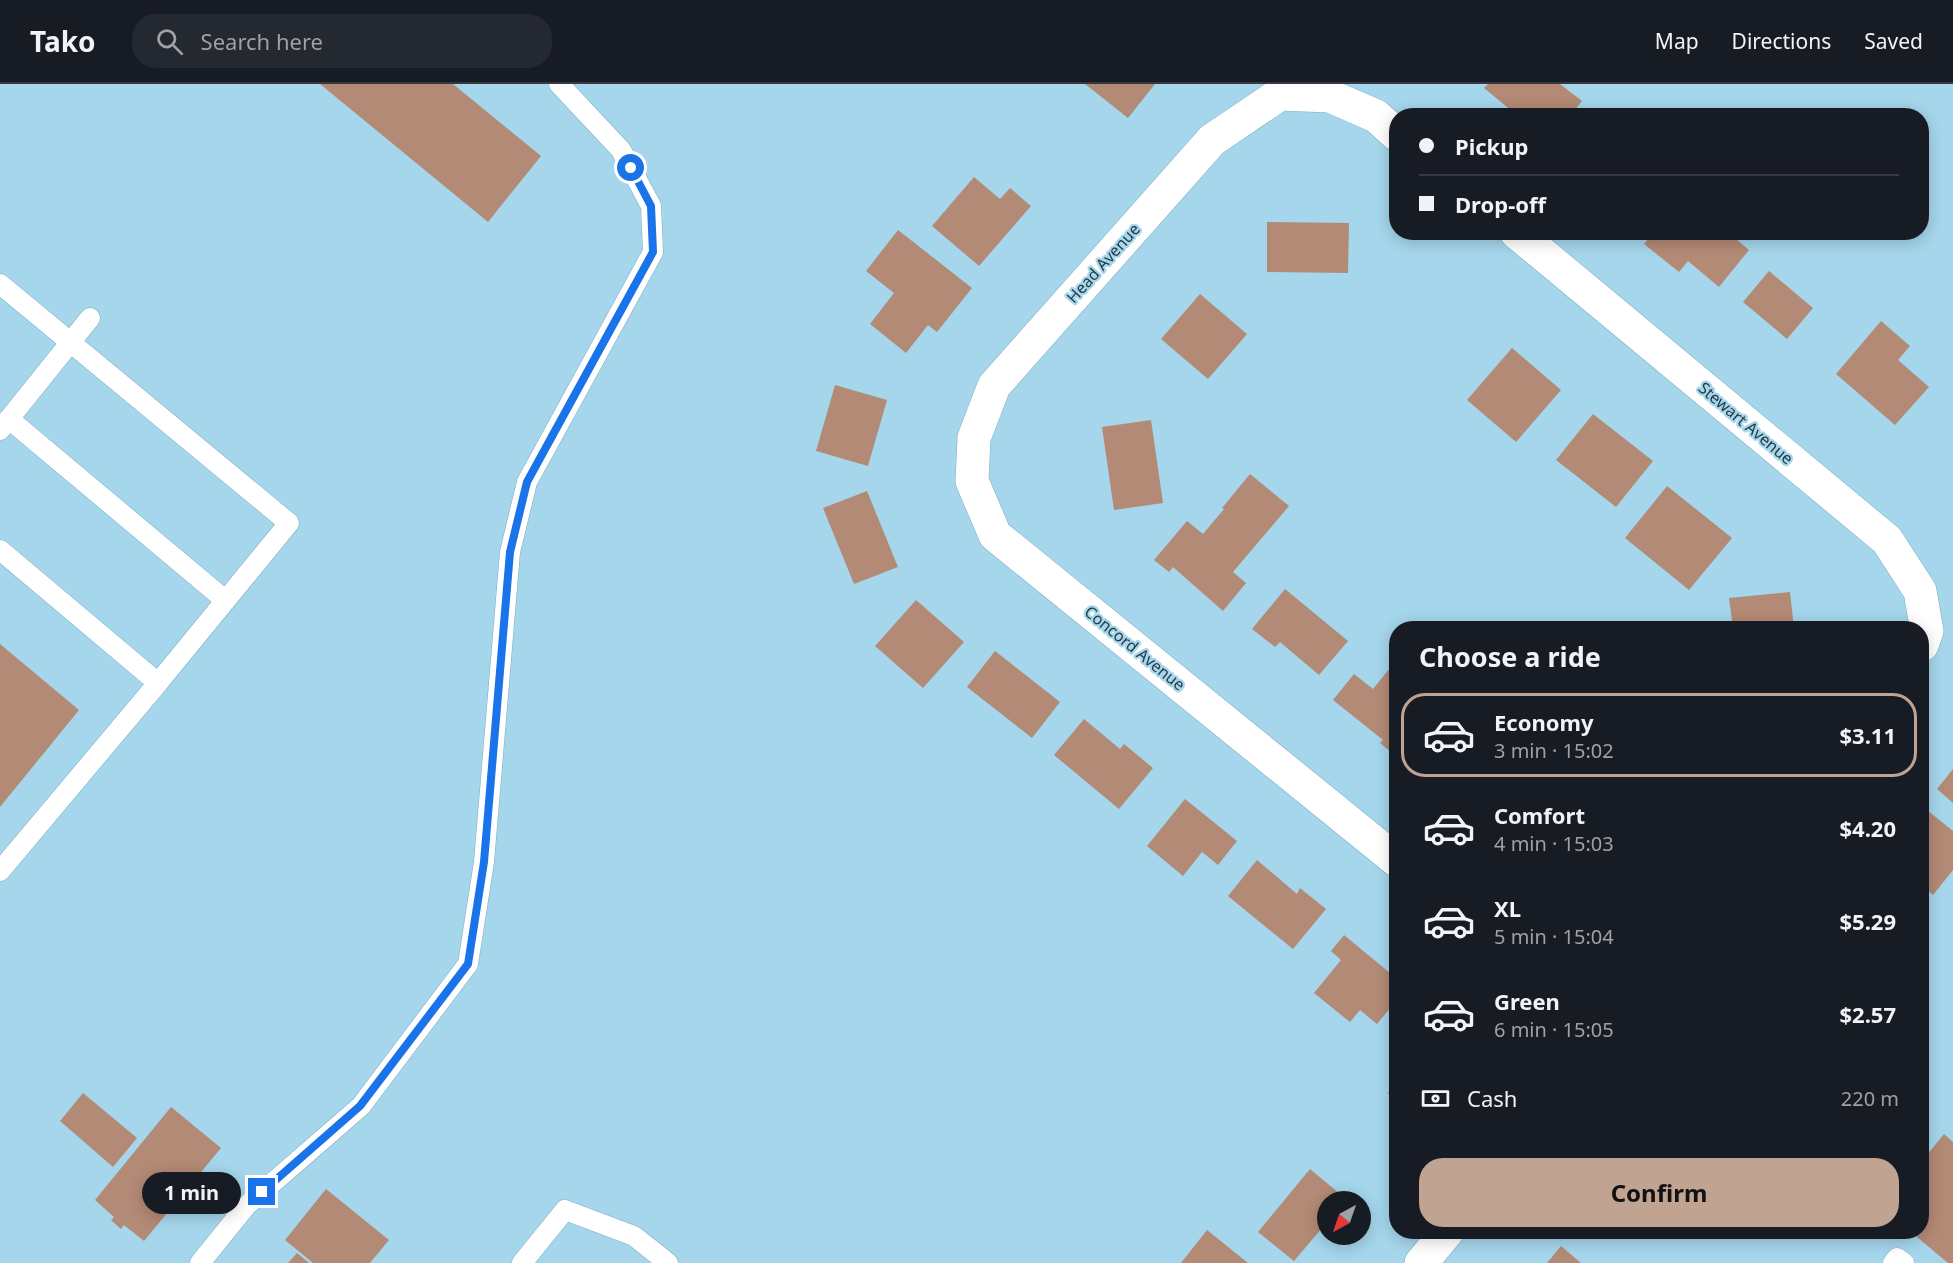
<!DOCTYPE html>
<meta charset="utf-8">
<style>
body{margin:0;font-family:"Noto Sans",sans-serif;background:#242831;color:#f1f3f6;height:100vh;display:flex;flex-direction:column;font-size:22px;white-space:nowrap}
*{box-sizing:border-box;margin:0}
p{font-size:20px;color:#9ea1a6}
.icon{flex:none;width:33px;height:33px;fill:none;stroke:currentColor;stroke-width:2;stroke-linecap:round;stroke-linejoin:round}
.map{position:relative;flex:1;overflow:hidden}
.drawer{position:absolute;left:1389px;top:537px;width:540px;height:618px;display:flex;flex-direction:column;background:#171b24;border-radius:24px;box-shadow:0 3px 15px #0003}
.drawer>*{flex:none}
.hud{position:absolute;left:1389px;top:24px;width:540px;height:132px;border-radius:24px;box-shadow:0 3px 15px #0003;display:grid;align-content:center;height:132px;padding:0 30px;background:#171b24}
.needle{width:39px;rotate:220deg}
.tools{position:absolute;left:1317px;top:1107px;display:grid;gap:12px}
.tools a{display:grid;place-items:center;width:54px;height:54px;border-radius:50%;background:#171b24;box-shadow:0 3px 15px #0003;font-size:30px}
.end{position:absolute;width:27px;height:27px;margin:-14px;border:8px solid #1a73e8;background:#fff;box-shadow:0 0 0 3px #fff}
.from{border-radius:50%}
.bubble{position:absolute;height:42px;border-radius:21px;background:#171b24;box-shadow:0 3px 15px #0003;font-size:20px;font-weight:700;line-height:42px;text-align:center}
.hud b{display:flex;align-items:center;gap:21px;height:57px;font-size:22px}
.hud b+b{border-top:2px solid #363941}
.hud i{width:15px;height:15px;background:#f1f3f6}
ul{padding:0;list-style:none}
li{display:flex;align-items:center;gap:18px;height:84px;margin:0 12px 9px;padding:0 18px;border:3px solid transparent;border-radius:24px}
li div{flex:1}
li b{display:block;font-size:22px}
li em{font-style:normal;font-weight:700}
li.selected{border-color:#c1a392}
li>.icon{width:54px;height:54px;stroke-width:1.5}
h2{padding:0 30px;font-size:27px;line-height:72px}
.pay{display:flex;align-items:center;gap:15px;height:66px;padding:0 30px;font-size:22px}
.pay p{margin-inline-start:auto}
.primary-button{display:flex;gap:12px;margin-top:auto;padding:12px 30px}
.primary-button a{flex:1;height:69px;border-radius:24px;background:#c1a392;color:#111;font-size:24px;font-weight:700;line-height:69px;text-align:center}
header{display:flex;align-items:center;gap:36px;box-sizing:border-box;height:84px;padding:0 30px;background:#171b24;border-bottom:2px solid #363941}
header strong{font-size:28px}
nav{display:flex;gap:33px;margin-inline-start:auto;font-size:21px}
.search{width:420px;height:54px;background:#242831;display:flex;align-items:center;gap:15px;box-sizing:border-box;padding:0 21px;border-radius:24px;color:#9ea1a6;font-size:22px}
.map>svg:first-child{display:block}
.building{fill:#b38a75}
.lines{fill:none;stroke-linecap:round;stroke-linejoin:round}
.service-casing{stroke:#7eadc3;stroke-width:21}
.minor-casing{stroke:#7eadc3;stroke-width:34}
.service{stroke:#fff;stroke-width:20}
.minor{stroke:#fff;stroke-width:33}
.route{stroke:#1a73e8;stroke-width:8}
.labels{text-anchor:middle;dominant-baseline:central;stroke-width:4.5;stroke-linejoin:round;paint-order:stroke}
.street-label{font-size:16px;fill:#283c45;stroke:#a5d6ec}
</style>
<header>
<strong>Tako</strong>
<div class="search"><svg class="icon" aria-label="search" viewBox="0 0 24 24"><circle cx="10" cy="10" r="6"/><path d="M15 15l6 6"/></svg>Search here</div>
<nav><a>Map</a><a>Directions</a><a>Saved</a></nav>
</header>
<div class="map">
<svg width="1953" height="1179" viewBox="0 0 1953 1179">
<rect width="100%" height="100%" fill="#a5d6ec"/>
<!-- building -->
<g class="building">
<path d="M320 0H453L541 72 488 138Z"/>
<path d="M1085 0H1155L1128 34Z"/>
<path d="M1488 0H1560L1582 17 1570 32H1518L1484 4Z"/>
<path d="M974 93 1000 115 1010 104 1031 122 979 182 932 142Z"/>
<path d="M1267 138 1349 139 1348 189 1267 188Z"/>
<path d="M898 146 972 204 937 248 928 241 906 269 870 240 894 209 866 187Z"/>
<path d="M1653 148H1728L1749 166 1719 203 1688 177 1679 188 1644 160Z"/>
<path d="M1769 187 1813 224 1787 255 1743 218Z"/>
<path d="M1200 210 1247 250 1208 295 1161 255Z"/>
<path d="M1881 237 1910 262 1898 276 1929 303 1895 341 1836 290Z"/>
<path d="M1512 264 1561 306 1516 358 1467 316Z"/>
<path d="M835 301 887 316 868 382 816 367Z"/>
<path d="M1593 330 1653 377 1616 423 1556 376Z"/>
<path d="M1151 336 1163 419 1114 426 1102 343Z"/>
<path d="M1250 390 1289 422 1233 488 1246 499 1223 527 1173 483 1169 488 1154 476 1187 437 1203 450 1224 425 1222 424Z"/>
<path d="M1667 402 1732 454 1689 506 1625 454Z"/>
<path d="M867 407 898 483 854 500 823 424Z"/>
<path d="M1285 505 1348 557 1319 591 1280 558 1275 563 1252 545Z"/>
<path d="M1790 508 1794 544H1733L1729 514Z"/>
<path d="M916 516 964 558 923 604 875 562Z"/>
<path d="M0 560 79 626 0 723Z"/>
<path d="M995 567 1060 618 1032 654 967 603Z"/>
<path d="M1394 579 1396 581V672L1380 659 1383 656 1333 616 1354 590 1373 605Z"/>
<path d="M1084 635 1120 665 1124 660 1153 684 1119 725 1054 671Z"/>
<path d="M1953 685V719L1937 705Z"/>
<path d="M1185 715 1237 757 1218 781 1202 768 1183 792 1147 762Z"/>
<path d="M1922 722 1953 747V786L1933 811 1922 802Z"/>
<path d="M1257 776 1297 810 1300 804 1326 825 1293 865 1228 812Z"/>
<path d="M1344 851 1396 894V917L1377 940 1360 926 1350 938 1314 909 1341 876 1331 867Z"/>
<path d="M1396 984V1012L1388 1010Z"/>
<path d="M83 1009 137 1054 113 1083 60 1037Z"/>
<path d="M171 1023 221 1064 144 1157 124 1141 121 1145 111 1136 114 1133 95 1116Z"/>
<path d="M1944 1050 1953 1058V1179H1948L1911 1148H1922V1077Z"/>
<path d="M1310 1085 1346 1115 1344 1118H1328V1137L1294 1177 1258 1148Z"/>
<path d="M326 1105 389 1156 370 1179H313L285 1156Z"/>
<path d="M1207 1146 1248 1179H1181Z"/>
<path d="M1561 1162 1581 1179H1547Z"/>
<path d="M297 1169 309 1179H288Z"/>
</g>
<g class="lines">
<defs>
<g id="service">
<path d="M0 200 289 439 158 599"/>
<path d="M9 335 225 516"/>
<path d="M0 346 90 234"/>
<path d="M0 466 158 599 0 787"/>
<path d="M200 1179 246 1122 361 1022 468 880 484 778 510 468 527 398 653 168 651 122 621 66 559 0"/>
<path d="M522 1179 565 1126 634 1152 668 1179"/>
<path d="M1893 1179 1897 1174 1904 1179"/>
</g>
<g id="minor">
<path d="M1396 50 1376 32 1330 12 1280 10 1212 56 994 302 974 354 972 397 995 451 1396 776"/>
<path d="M1516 148 1887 456 1920 507 1927 547 1922 561"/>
<path d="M1421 1179 1447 1148"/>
</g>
</defs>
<!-- service casing -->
<use href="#service" class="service-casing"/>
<!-- minor casing -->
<use href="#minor" class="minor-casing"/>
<!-- service -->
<use href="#service" class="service"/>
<!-- minor -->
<use href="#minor" class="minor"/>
</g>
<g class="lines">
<!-- route -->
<path class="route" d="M262 1108 360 1022 468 880 484 778 510 468 527 398 653 168 651 122 631 84"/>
</g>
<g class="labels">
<!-- street labels -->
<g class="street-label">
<text transform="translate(1103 179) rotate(-48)">Head Avenue</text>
<text transform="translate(1746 339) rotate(40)">Stewart Avenue</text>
<text transform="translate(1135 564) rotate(39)">Concord Avenue</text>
</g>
</g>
</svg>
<div class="tools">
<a><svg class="needle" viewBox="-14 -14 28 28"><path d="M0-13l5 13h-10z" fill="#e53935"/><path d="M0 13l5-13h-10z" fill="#9ea1a6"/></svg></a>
</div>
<i class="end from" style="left:631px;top:84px"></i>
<i class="end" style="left:262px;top:1108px"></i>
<div class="bubble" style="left:142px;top:1088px;width:99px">1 min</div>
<div class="hud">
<b><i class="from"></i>Pickup</b>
<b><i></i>Drop-off</b>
</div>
<section class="drawer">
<h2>Choose a ride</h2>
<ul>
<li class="selected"><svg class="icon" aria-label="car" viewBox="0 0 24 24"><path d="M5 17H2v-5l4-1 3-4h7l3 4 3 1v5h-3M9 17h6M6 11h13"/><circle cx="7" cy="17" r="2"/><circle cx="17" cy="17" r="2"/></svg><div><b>Economy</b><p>3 min · 15:02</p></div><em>$3.11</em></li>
<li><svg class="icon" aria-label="car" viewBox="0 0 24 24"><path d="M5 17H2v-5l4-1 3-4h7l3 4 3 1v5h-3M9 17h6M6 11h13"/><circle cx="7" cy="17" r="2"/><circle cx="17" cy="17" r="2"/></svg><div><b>Comfort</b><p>4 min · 15:03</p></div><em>$4.20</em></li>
<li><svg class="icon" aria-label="car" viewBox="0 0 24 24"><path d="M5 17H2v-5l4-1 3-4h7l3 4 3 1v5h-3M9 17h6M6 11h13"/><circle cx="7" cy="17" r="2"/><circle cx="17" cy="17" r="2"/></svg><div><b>XL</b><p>5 min · 15:04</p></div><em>$5.29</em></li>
<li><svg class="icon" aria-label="car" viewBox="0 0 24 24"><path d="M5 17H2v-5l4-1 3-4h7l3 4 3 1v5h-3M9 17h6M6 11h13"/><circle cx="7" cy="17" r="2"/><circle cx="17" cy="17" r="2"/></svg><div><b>Green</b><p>6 min · 15:05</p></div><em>$2.57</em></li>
</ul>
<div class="pay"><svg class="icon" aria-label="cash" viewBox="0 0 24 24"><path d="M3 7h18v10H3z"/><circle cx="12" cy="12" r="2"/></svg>Cash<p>220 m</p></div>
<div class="primary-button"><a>Confirm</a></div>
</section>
</div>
